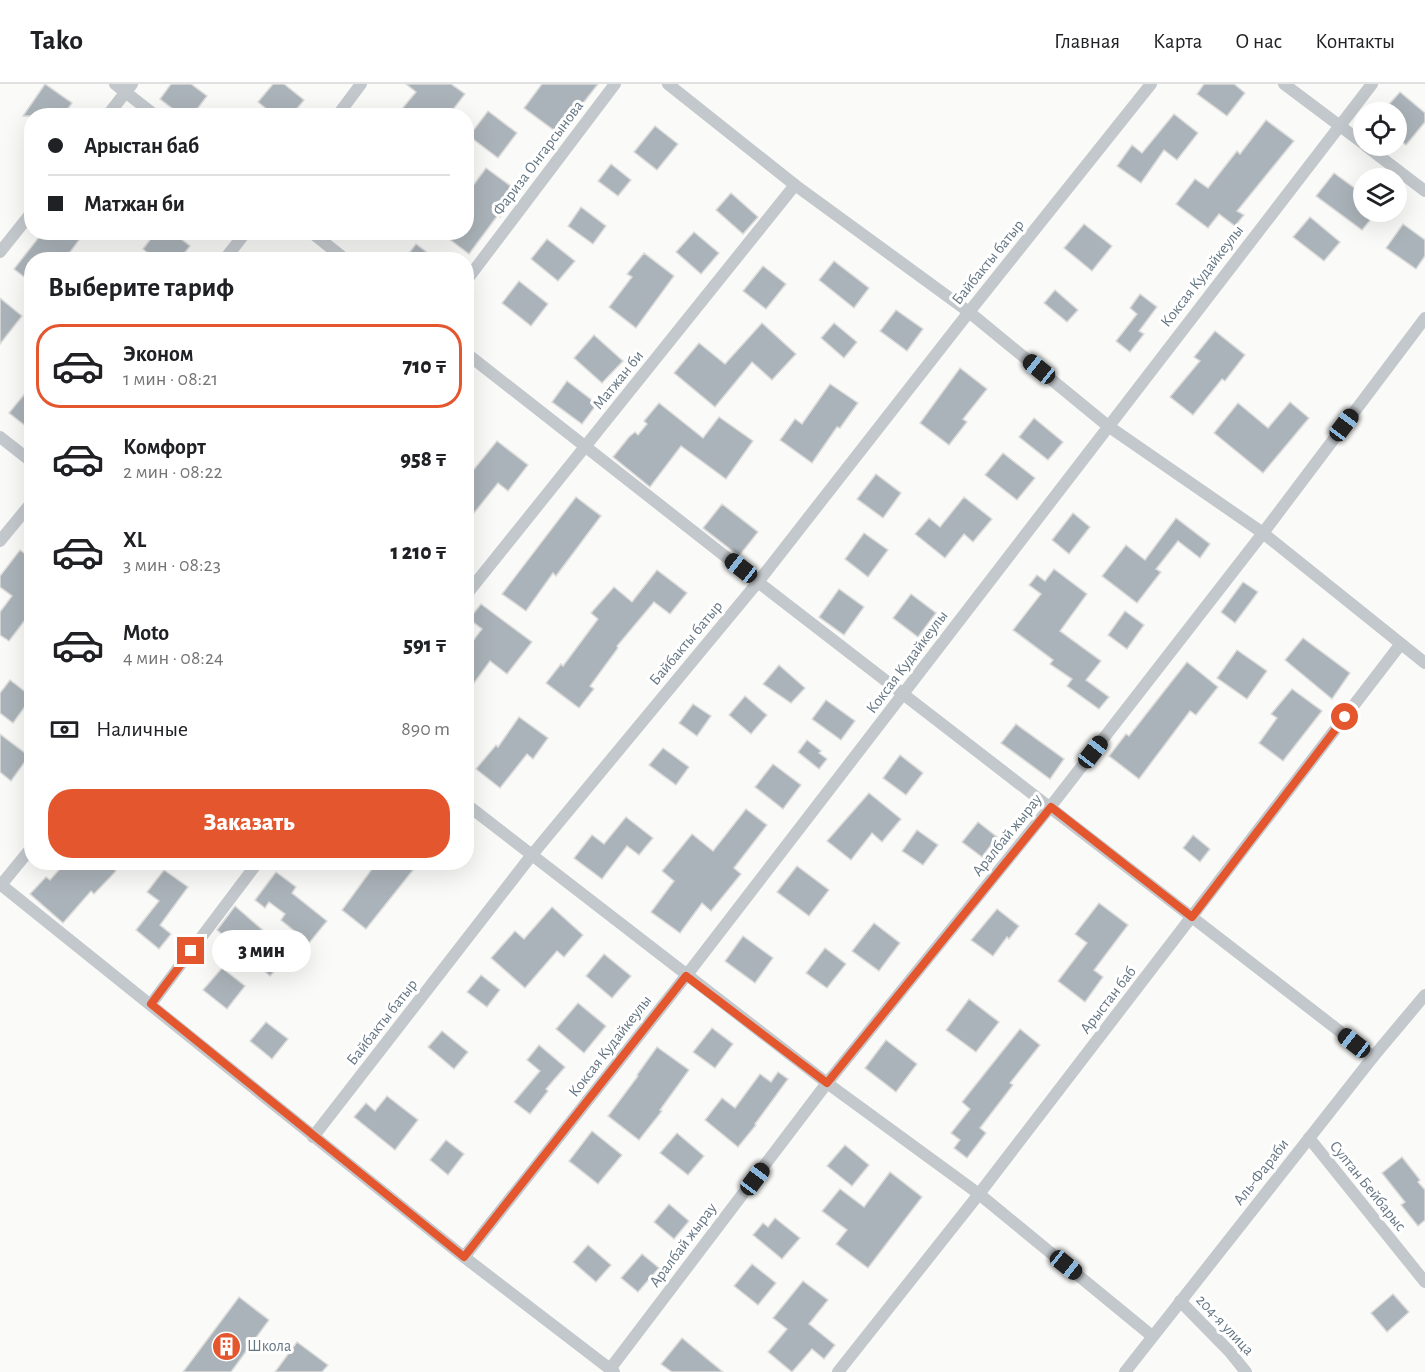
<!DOCTYPE html>
<html lang="ru">
<meta charset="utf-8">
<style>
body{margin:0;font-family:"Alegreya Sans",sans-serif;background:#f6f6f6;color:#202124;height:100vh;display:flex;flex-direction:column;font-size:22px;white-space:nowrap}
*{box-sizing:border-box;margin:0}
p{font-size:20px;color:#757577}
.icon{flex:none;width:33px;height:33px;fill:none;stroke:currentColor;stroke-width:2;stroke-linecap:round;stroke-linejoin:round}
.map{position:relative;flex:1;overflow:hidden}
.side{position:absolute;left:24px;top:168px;width:450px;height:618px;display:flex;flex-direction:column;background:#fff;border-radius:24px;box-shadow:0 6px 24px #0002}
.side>*{flex:none}
.guide{position:absolute;left:24px;top:24px;width:450px;height:132px;border-radius:24px;box-shadow:0 6px 24px #0002;display:grid;align-content:center;height:132px;padding:0 24px;background:#fff}
.fabs{position:absolute;left:1353px;top:18px;display:grid;gap:12px}
.fabs a{display:grid;place-items:center;width:54px;height:54px;border-radius:50%;background:#fff;box-shadow:0 6px 24px #0002;font-size:30px}
.end{position:absolute;width:27px;height:27px;margin:-14px;border:8px solid #e4572e;background:#fff;box-shadow:0 0 0 3px #fff}
.from{border-radius:50%}
.bubble{position:absolute;height:42px;border-radius:21px;background:#fff;box-shadow:0 6px 24px #0002;font-size:20px;font-weight:800;line-height:42px;text-align:center}
.car{position:absolute;width:18px;height:36px;margin:-18px -9px;border-radius:8px;box-shadow:0 0 4px 2px #0007;background:linear-gradient(#222 24%,#8ab4d8 0 40%,#222 0 76%,#8ab4d8 0 86%,#222 0)}
.guide b{display:flex;align-items:center;gap:21px;height:57px;font-size:22px}
.guide b+b{border-top:2px solid #e0e0e0}
.guide i{width:15px;height:15px;background:#202124}
ul{padding:0;list-style:none}
li{display:flex;align-items:center;gap:18px;height:84px;margin:0 12px 9px;padding:0 12px;border:3px solid transparent;border-radius:24px}
li div{flex:1}
li b{display:block;font-size:22px}
li em{font-style:normal;font-weight:800}
li.on{border-color:#e4572e}
li>.icon{width:54px;height:54px;stroke-width:1.5}
h2{padding:0 24px;font-size:27px;line-height:72px}
.pay{display:flex;align-items:center;gap:15px;height:66px;padding:0 24px;font-size:22px}
.pay p{margin-inline-start:auto}
.cta{display:flex;gap:12px;margin-top:auto;padding:12px 24px}
.cta a{flex:1;height:69px;border-radius:24px;background:#e4572e;color:#fff;font-size:24px;font-weight:800;line-height:69px;text-align:center}
header{display:flex;align-items:center;gap:36px;box-sizing:border-box;height:84px;padding:0 30px;background:#fff;border-bottom:2px solid #e0e0e0}
header strong{font-size:28px}
nav{display:flex;gap:33px;margin-inline-start:auto;font-size:21px}
.map>svg:first-child{display:block}
.building{fill:#aab3b9;stroke:#dcdcda;stroke-width:1.5}
.lines{fill:none;stroke-linecap:round;stroke-linejoin:round}
.street{stroke:#c3c8cc;stroke-width:12}
.route{stroke:#e4572e;stroke-width:8}
.labels{text-anchor:middle;dominant-baseline:central;stroke-width:6;stroke-linejoin:round;paint-order:stroke}
.street-label{font-size:16px;fill:#657683;stroke:#fff}
.poi-label{font-size:16px;fill:#657683;stroke:#fff;text-anchor:start}
</style>
<header>
<strong>Tako</strong>
<nav><a>Главная</a><a>Карта</a><a>О нас</a><a>Контакты</a></nav>
</header>
<div class="map">
<svg width="1425" height="1288" viewBox="0 0 1425 1288">
<rect width="100%" height="100%" fill="#fafaf8"/>
<!-- building -->
<g class="building">
<path d="M45 0 72 19 63 32H23Z"/>
<path d="M171 0H191L207 12 192 32H182L160 15Z"/>
<path d="M273 0H284L304 16 291 32H275L258 18Z"/>
<path d="M406 0H451L465 10 448 32H396L416 8Z"/>
<path d="M542 0H598L559 50 524 24Z"/>
<path d="M1204 0H1234L1245 9 1227 32 1197 10Z"/>
<path d="M1400 8 1425 29V38L1406 61 1396 53V28H1382Z"/>
<path d="M488 27 517 49 498 74 469 52Z"/>
<path d="M1174 30 1198 49 1177 76 1164 66 1141 99 1117 82 1132 61 1142 69Z"/>
<path d="M1266 36 1294 57 1237 127 1244 131 1235 142 1219 130 1208 144 1176 120 1195 95 1208 104 1237 67 1240 70Z"/>
<path d="M655 42 678 60 657 86 634 68Z"/>
<path d="M611 80 631 96 618 112 598 97Z"/>
<path d="M486 84 519 108 500 133 498 131 469 170 440 148H466V111Z"/>
<path d="M1334 89 1364 111V128H1377L1362 146 1316 112Z"/>
<path d="M731 109 758 133 743 150 716 126Z"/>
<path d="M581 123 606 142 593 160 568 142Z"/>
<path d="M1310 133 1340 158 1324 177 1293 153Z"/>
<path d="M1084 140 1112 162 1092 187 1064 164Z"/>
<path d="M1403 140 1425 156V172L1416 185 1386 164Z"/>
<path d="M43 148H85L64 176H32V199L14 185Z"/>
<path d="M156 148H172L190 162 179 176H156L143 165Z"/>
<path d="M694 148 719 169 701 190 676 168Z"/>
<path d="M547 155 575 177 558 197 531 175Z"/>
<path d="M416 160 437 176H404Z"/>
<path d="M644 169 674 192 636 244 609 223 632 193 627 190Z"/>
<path d="M834 177 869 204 854 224 819 196Z"/>
<path d="M763 182 786 200 766 225 743 207Z"/>
<path d="M519 197 548 220 531 242 502 219Z"/>
<path d="M1055 206 1078 226 1067 238 1044 219Z"/>
<path d="M1140 210 1157 223 1139 247 1144 250 1130 268 1116 257 1137 230 1130 224Z"/>
<path d="M0 214 22 232 0 260Z"/>
<path d="M896 226 923 245 907 267 880 247Z"/>
<path d="M762 239 796 270 772 296 752 278 715 323 674 289 699 259 725 280Z"/>
<path d="M834 239 857 258 844 274 821 254Z"/>
<path d="M1215 247 1245 271 1225 297 1222 295 1193 331 1170 313 1200 277 1194 273Z"/>
<path d="M594 251 623 277 602 299 574 274Z"/>
<path d="M960 284 987 305 963 335 967 338 949 361 920 339Z"/>
<path d="M567 297 597 320 582 340 552 318Z"/>
<path d="M830 300 858 319 840 344 837 343 812 379 780 356 795 335 802 340Z"/>
<path d="M32 301V347L9 329Z"/>
<path d="M1290 318 1309 334 1263 389 1214 349 1238 319 1268 344Z"/>
<path d="M659 319 703 354 719 333 753 357 726 395 681 362 650 403 613 373 629 353 635 348 638 351 647 340 644 337Z"/>
<path d="M1034 334 1063 358 1048 376 1019 353Z"/>
<path d="M497 357 528 381 508 407 498 399 466 439V395Z"/>
<path d="M1003 369 1035 394 1017 416 985 391Z"/>
<path d="M876 390 901 409 883 434 857 415Z"/>
<path d="M576 413 601 432 556 492 553 489 526 527 502 510Z"/>
<path d="M964 413 992 435 973 458 964 450 945 474 915 450 929 434 940 443Z"/>
<path d="M722 420 758 448 739 472 703 444Z"/>
<path d="M1073 429 1090 443 1069 470 1052 456Z"/>
<path d="M1176 434 1210 460 1200 474 1178 457 1156 485 1161 488 1137 519 1102 492 1126 461 1145 476Z"/>
<path d="M864 449 888 466 868 493 845 475Z"/>
<path d="M20 466 32 475V527L9 557 0 551V528L12 512 0 503V492Z"/>
<path d="M1054 485 1087 510 1060 547 1101 577 1086 596 1109 613 1099 625 1067 602 1072 595 1050 580 1053 576 1013 546 1041 510 1029 501 1037 491 1045 497Z"/>
<path d="M657 486 687 509 670 530 654 518 617 562 618 564 590 602 594 605 579 624 546 599 561 580 563 582 598 535 591 529 614 503 632 518Z"/>
<path d="M1243 498 1258 508 1235 539 1221 528Z"/>
<path d="M839 505 864 523 844 551 819 533Z"/>
<path d="M911 510 936 529 918 553 893 534Z"/>
<path d="M481 520 532 558 507 590 490 577 466 610V566L482 545 469 535Z"/>
<path d="M1125 527 1144 541 1127 565 1108 551Z"/>
<path d="M1303 554 1350 589 1332 615 1285 576Z"/>
<path d="M1237 566 1267 587 1247 615 1217 594Z"/>
<path d="M1187 578 1218 603 1196 631 1190 627 1139 695 1109 672 1126 650 1129 652Z"/>
<path d="M779 581 805 604 791 619 763 600Z"/>
<path d="M10 596 32 613 13 639 0 629V609Z"/>
<path d="M1292 605 1322 627 1283 677 1259 659 1277 634 1271 630Z"/>
<path d="M745 612 767 631 751 650 729 631Z"/>
<path d="M826 616 855 637 841 656 812 635Z"/>
<path d="M693 620 711 632 697 652 679 639Z"/>
<path d="M519 633 548 654 533 675 527 670 500 704 476 685 496 661 498 663Z"/>
<path d="M1016 640 1064 675 1050 695 1001 659Z"/>
<path d="M0 650 29 672 11 697 0 688Z"/>
<path d="M807 656 821 667 819 669 827 675 819 685 798 668Z"/>
<path d="M663 664 689 683 676 701 649 681Z"/>
<path d="M900 671 923 689 906 711 883 694Z"/>
<path d="M773 680 801 701 783 725 755 703Z"/>
<path d="M869 709 901 735 882 758 872 749 851 776 827 757Z"/>
<path d="M746 725 767 741 734 784 741 790 711 827 702 819 680 849 651 828 674 797 662 787 692 750 713 767Z"/>
<path d="M626 733 653 754 639 771 627 762 602 795 574 774 592 751 604 760Z"/>
<path d="M978 738 997 753 982 773 962 758Z"/>
<path d="M917 746 938 761 923 781 902 767Z"/>
<path d="M1193 751 1210 765 1200 778 1183 764Z"/>
<path d="M66 778H107L116 787 94 810 91 807 63 839 30 810 46 793 50 796Z"/>
<path d="M377 778H403L413 786 366 845 342 826Z"/>
<path d="M797 782 829 806 809 832 777 808Z"/>
<path d="M164 786 188 803 160 841 171 850 159 865 136 846 159 817 147 808Z"/>
<path d="M276 788 296 803 292 809 327 837 309 859 281 836 285 830 269 818 265 824 255 816Z"/>
<path d="M1099 819 1128 841 1094 886 1103 893 1085 918 1058 897 1087 859 1075 850Z"/>
<path d="M235 822 290 870 270 892 217 846Z"/>
<path d="M552 823 583 851 564 873 557 867 525 904 491 874 515 847 524 855Z"/>
<path d="M997 825 1019 842 1009 855 1007 853 993 872 971 856Z"/>
<path d="M874 839 900 859 879 887 852 867Z"/>
<path d="M743 852 773 874 755 899 725 877Z"/>
<path d="M825 864 846 880 827 904 806 889Z"/>
<path d="M604 870 631 892 612 914 586 892Z"/>
<path d="M222 884 245 902 227 925 203 906Z"/>
<path d="M481 891 500 906 487 923 467 908Z"/>
<path d="M969 915 999 938 976 968 946 946Z"/>
<path d="M578 919 606 942 584 969 556 945Z"/>
<path d="M266 938 288 955 272 975 250 957Z"/>
<path d="M712 944 733 960 715 984 693 968Z"/>
<path d="M1020 945 1040 961 1010 999 1013 1001 980 1044 986 1049 967 1074 954 1064 960 1056 951 1049 970 1025 962 1018Z"/>
<path d="M442 947 468 968 454 985 428 963Z"/>
<path d="M886 956 917 980 896 1008 865 984Z"/>
<path d="M539 961 565 983 546 1005 548 1007 530 1030 514 1018 540 987 527 976Z"/>
<path d="M657 963 689 986 660 1026 662 1027 639 1056 608 1032 638 992 637 991Z"/>
<path d="M778 988 788 995 755 1040 756 1041 738 1063 705 1036 722 1014 735 1024 760 990 771 998Z"/>
<path d="M387 1012 418 1036 395 1066 354 1033 366 1019 375 1027Z"/>
<path d="M592 1047 622 1071 598 1100 569 1077Z"/>
<path d="M677 1049 704 1072 688 1091 660 1069Z"/>
<path d="M446 1056 464 1070 448 1091 430 1076Z"/>
<path d="M845 1061 869 1081 852 1102 827 1082Z"/>
<path d="M1402 1073 1420 1096 1418 1098 1425 1106V1136L1418 1142 1401 1121 1405 1118 1382 1089Z"/>
<path d="M890 1088 922 1113 868 1184 836 1160 847 1146 822 1127 840 1105 864 1123Z"/>
<path d="M669 1120 689 1137 674 1155 654 1138Z"/>
<path d="M775 1134 800 1154 782 1175 753 1151 763 1139 768 1143Z"/>
<path d="M588 1161 611 1181 596 1198 573 1178Z"/>
<path d="M642 1170 659 1184 638 1208 621 1194Z"/>
<path d="M752 1180 776 1199 758 1221 734 1202Z"/>
<path d="M803 1197 828 1216 809 1240 835 1261 824 1275 812 1265 792 1288 768 1268 787 1245 773 1234Z"/>
<path d="M1393 1210 1409 1228 1387 1248 1371 1229Z"/>
<path d="M239 1213 269 1236 231 1288H183Z"/>
<path d="M682 1254 723 1288H672L661 1280Z"/>
<path d="M297 1258 328 1281 322 1288H275Z"/>
</g>
<g class="lines">
<!-- street -->
<g class="street">
<path d="M115 0 156 32"/>
<path d="M668 0 795 101 969 228 1108 342 1263 449 1425 579"/>
<path d="M1284 0 1364 60"/>
<path d="M107 32 132 0"/>
<path d="M337 32 361 0"/>
<path d="M1366 62 1425 107"/>
<path d="M311 148 346 176"/>
<path d="M0 168 32 128"/>
<path d="M224 176 246 148"/>
<path d="M466 197 615 0"/>
<path d="M466 269 758 498 1373 973"/>
<path d="M0 353 32 378"/>
<path d="M0 457 32 418"/>
<path d="M466 511 795 101"/>
<path d="M466 720 827 999 979 1110 1152 1252"/>
<path d="M0 800 464 1173 614 1288"/>
<path d="M1 801 32 763"/>
<path d="M151 920 258 778"/>
<path d="M313 1053 531 772 758 498 969 228 1151 0"/>
<path d="M1309 1054 1425 1198"/>
<path d="M464 1173 686 892 1372 0"/>
<path d="M1180 1217 1229 1267 1246 1288"/>
<path d="M610 1285 827 999 1051 722 1263 449 1425 234"/>
<path d="M838 1288 979 1110 1400 561"/>
<path d="M1125 1288 1373 973 1425 911"/>
</g>
</g>
<g class="lines">
<!-- route -->
<path class="route" d="M191 867 151 920 464 1173 686 892 827 999 1051 723 1192 833 1345 633"/>
</g>
<!-- icons -->
<defs>
<symbol id="building-disc" viewBox="-11 -11 22 22"><circle r="9.5" fill="#e4572e" stroke="#fff"/><path d="M-4-6H4V6H1V3H-1V6H-4ZM-2.5-4.3h1.7v1.8h-1.7ZM.8-4.3h1.7v1.8H.8ZM-2.5-1h1.7V.8h-1.7ZM.8-1h1.7V.8H.8Z" fill="#fff"/></symbol>
</defs>
<g fill-rule="evenodd">
<use href="#building-disc" x="210" y="1246" width="33" height="33"/>
</g>
<g class="labels">
<!-- street labels -->
<g class="street-label">
<text transform="translate(538 74) rotate(-53)">Фариза Онгарсынова</text>
<text transform="translate(988 178) rotate(-51)">Байбакты батыр</text>
<text transform="translate(1202 192) rotate(-52)">Коксая Кудайкеулы</text>
<text transform="translate(618 296) rotate(-51)">Матжан би</text>
<text transform="translate(686 559) rotate(-50)">Байбакты батыр</text>
<text transform="translate(907 578) rotate(-53)">Коксая Кудайкеулы</text>
<text transform="translate(1007 751) rotate(-51)">Аралбай жырау</text>
<text transform="translate(1108 916) rotate(-52)">Арыстан баб</text>
<text transform="translate(382 938) rotate(-52)">Байбакты батыр</text>
<text transform="translate(610 962) rotate(-52)">Коксая Кудайкеулы</text>
<text transform="translate(1261 1088) rotate(-52)">Аль-Фараби</text>
<text transform="translate(1368 1102) rotate(51)">Султан Бейбарыс</text>
<text transform="translate(683 1161) rotate(-53)">Аралбай жырау</text>
<text transform="translate(1225 1241) rotate(47)">204-я улица</text>
</g>
<!-- poi labels -->
<g class="poi-label">
<text x="247" y="1262">Школа</text>
</g>
</g>
</svg>
<div class="fabs">
<a><svg class="icon" aria-label="locate" viewBox="0 0 24 24"><circle cx="12" cy="12" r="6"/><path d="M12 2v4M12 18v4M2 12h4M18 12h4"/></svg></a>
<a><svg class="icon" aria-label="layers" viewBox="0 0 24 24"><path d="M12 4l9 5-9 5-9-5zM3 14l9 5 9-5"/></svg></a>
</div>
<i class="end from" style="left:1345px;top:633px"></i>
<i class="end" style="left:191px;top:867px"></i>
<div class="bubble" style="left:212px;top:846px;width:99px">3 мин</div>
<i class="car" style="left:1039px;top:285px;rotate:309deg"></i>
<i class="car" style="left:1344px;top:341px;rotate:37deg"></i>
<i class="car" style="left:741px;top:484px;rotate:308deg"></i>
<i class="car" style="left:1093px;top:668px;rotate:38deg"></i>
<i class="car" style="left:1354px;top:959px;rotate:308deg"></i>
<i class="car" style="left:755px;top:1095px;rotate:37deg"></i>
<i class="car" style="left:1066px;top:1181px;rotate:129deg"></i>
<div class="guide">
<b><i class="from"></i>Арыстан баб</b>
<b><i></i>Матжан би</b>
</div>
<section class="side">
<h2>Выберите тариф</h2>
<ul>
<li class="on"><svg class="icon" aria-label="car" viewBox="0 0 24 24"><path d="M5 17H2v-5l4-1 3-4h7l3 4 3 1v5h-3M9 17h6M6 11h13"/><circle cx="7" cy="17" r="2"/><circle cx="17" cy="17" r="2"/></svg><div><b>Эконом</b><p>1 мин · 08:21</p></div><em>710 ₸</em></li>
<li><svg class="icon" aria-label="car" viewBox="0 0 24 24"><path d="M5 17H2v-5l4-1 3-4h7l3 4 3 1v5h-3M9 17h6M6 11h13"/><circle cx="7" cy="17" r="2"/><circle cx="17" cy="17" r="2"/></svg><div><b>Комфорт</b><p>2 мин · 08:22</p></div><em>958 ₸</em></li>
<li><svg class="icon" aria-label="car" viewBox="0 0 24 24"><path d="M5 17H2v-5l4-1 3-4h7l3 4 3 1v5h-3M9 17h6M6 11h13"/><circle cx="7" cy="17" r="2"/><circle cx="17" cy="17" r="2"/></svg><div><b>XL</b><p>3 мин · 08:23</p></div><em>1 210 ₸</em></li>
<li><svg class="icon" aria-label="car" viewBox="0 0 24 24"><path d="M5 17H2v-5l4-1 3-4h7l3 4 3 1v5h-3M9 17h6M6 11h13"/><circle cx="7" cy="17" r="2"/><circle cx="17" cy="17" r="2"/></svg><div><b>Moto</b><p>4 мин · 08:24</p></div><em>591 ₸</em></li>
</ul>
<div class="pay"><svg class="icon" aria-label="cash" viewBox="0 0 24 24"><path d="M3 7h18v10H3z"/><circle cx="12" cy="12" r="2"/></svg>Наличные<p>890 m</p></div>
<div class="cta"><a>Заказать</a></div>
</section>
</div>
